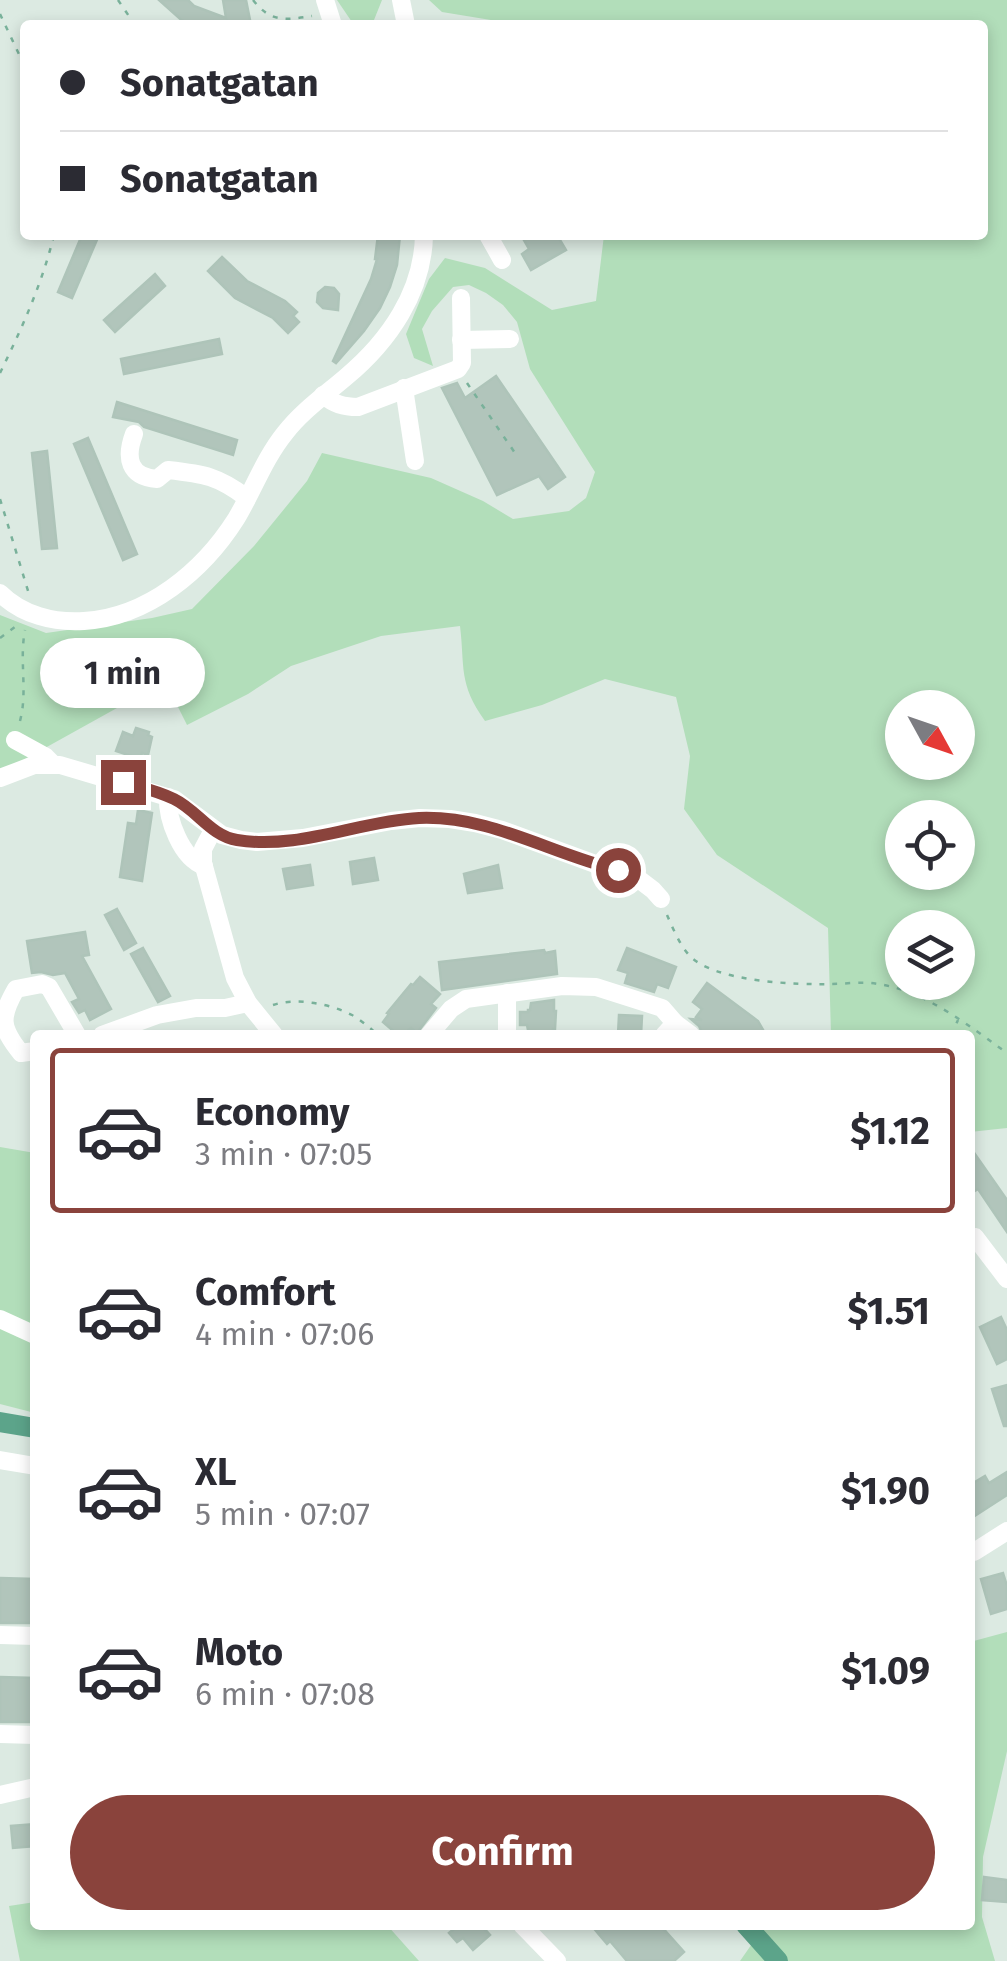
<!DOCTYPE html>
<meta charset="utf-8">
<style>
body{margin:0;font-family:"Fira Sans",sans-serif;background:#f7f7f7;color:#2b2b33;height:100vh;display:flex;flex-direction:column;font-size:38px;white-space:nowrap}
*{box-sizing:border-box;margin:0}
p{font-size:32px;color:#7c7c81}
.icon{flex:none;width:55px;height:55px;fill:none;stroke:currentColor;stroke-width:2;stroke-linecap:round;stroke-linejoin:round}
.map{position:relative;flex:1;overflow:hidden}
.side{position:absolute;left:30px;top:1030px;width:945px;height:900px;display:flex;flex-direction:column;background:#fff;border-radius:10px;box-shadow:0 5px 15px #0003}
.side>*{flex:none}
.hud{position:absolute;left:20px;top:20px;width:968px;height:220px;border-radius:10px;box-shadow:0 5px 15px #0003;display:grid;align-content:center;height:220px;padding:0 40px;background:#fff}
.needle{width:65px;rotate:130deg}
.buttons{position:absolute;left:885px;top:690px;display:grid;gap:20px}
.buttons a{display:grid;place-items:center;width:90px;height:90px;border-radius:50%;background:#fff;box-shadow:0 5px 15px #0003;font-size:50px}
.end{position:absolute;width:45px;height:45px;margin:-22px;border:12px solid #8a433c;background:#fff;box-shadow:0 0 0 5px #fff}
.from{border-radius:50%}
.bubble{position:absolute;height:70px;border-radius:35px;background:#fff;box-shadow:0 5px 15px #0003;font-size:32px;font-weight:700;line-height:70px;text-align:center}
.hud b{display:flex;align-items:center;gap:35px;height:95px;font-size:38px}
.hud b+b{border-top:2px solid #e1e1e2}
.hud i{width:25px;height:25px;background:#2b2b33}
ul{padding:18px 0 0;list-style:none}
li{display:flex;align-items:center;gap:30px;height:165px;margin:0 20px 15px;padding:0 20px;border:5px solid transparent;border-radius:10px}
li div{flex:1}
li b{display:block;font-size:38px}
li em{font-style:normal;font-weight:700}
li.active{border-color:#8a433c}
li>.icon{width:90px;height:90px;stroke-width:1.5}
.primary-button{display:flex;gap:20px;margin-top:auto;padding:20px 40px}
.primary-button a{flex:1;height:115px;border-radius:60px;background:#8a433c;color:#fff;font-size:40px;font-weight:700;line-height:115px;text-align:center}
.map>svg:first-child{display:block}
.green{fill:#b2deba;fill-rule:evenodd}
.building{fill:#b1c5bb;stroke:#aec4b9;stroke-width:2.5}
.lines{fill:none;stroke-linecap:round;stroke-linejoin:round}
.path{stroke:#79b19a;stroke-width:2.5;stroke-dasharray:5 8;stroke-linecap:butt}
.minor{stroke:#fff;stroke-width:18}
.major{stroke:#5ca48a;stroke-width:20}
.route{stroke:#8a433c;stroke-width:12}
</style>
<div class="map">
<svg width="1007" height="1961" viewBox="0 0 1007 1961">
<rect width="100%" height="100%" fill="#dceae2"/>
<!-- green -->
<g class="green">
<path d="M337 0H382L372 25H354Z"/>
<path d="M429 0H1007V1128L970 1132V1035H831L828 928 717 855 684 809 690 756 676 697 605 679 542 705 485 721C458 683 465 667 460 626L381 636 291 666 248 694 187 725 177 705 144 693 0 773V615L46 633 152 618 192 609 254 546 307 481 322 453 431 478 483 501 513 519 569 511 586 498 595 472 530 369 517 322 503 305 486 293 469 285 453 287 432 311 422 329 433 366 414 358 406 334 429 279 445 258 485 268 552 310 596 301 604 235H982V25H506L503 22 442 12ZM902 708H958V762H902ZM902 818H958V872H902ZM902 928H958V982H902Z"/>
<path d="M0 1147 35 1153V1413L0 1404Z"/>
<path d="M1007 1632V1751L983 1857 982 1917 995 1961H740L763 1928 761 1925H970V1642Z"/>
<path d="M35 1902V1925H387L419 1961H20L9 1906Z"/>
</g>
<!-- building -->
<g class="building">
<path d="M159 0H188L194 6 226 18 223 0H246L251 25H187Z"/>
<path d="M82 235H99L72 298 58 292Z"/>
<path d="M378 235H400L397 265 390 287 380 308 364 331 336 363 333 361 371 279 377 259H375Z"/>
<path d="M521 235H557L566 250 531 270 522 254 529 249Z"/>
<path d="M222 257 247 281 285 301 297 312 293 316 299 322 288 333 273 318 235 298 208 271Z"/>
<path d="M155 274 165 286 115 332 104 320Z"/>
<path d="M325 287 334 288 339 294 338 310 323 308 317 302 318 293Z"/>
<path d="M219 339 222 354 124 374 121 359Z"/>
<path d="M496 376 565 477 548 489 539 476 497 495 442 388 457 383 465 398Z"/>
<path d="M117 402 237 440 233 455 144 427 139 422 113 417Z"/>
<path d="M88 438 137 554 123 560 74 444Z"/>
<path d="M47 451 57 548 42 549 32 453Z"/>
<path d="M136 728 149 732 148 735 152 737 148 755 142 753 140 759 116 751 123 732 133 736Z"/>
<path d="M138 810 152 813 142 881 120 877 128 823 136 824Z"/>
<path d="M374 858 378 880 353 884 350 862Z"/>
<path d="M310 865 313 885 287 889 283 869Z"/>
<path d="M498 865 502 888 468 893 464 874Z"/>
<path d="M117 909 136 943 124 950 105 915Z"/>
<path d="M85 932 89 955 82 956 111 1009 90 1020 85 1010 79 1013 72 1002 79 999 65 973 53 975 41 972 32 973 27 941Z"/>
<path d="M143 948 170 996 158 1002 131 954Z"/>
<path d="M627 948 676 967 668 988 657 984 654 992 625 983 628 973 618 970Z"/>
<path d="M544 950 545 953 555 951 557 974 442 990 439 962Z"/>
<path d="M420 977 440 994 431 1004 436 1008 417 1033 411 1028 402 1035H398L383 1022 389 1014 387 1013 411 984 413 985Z"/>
<path d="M707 983 758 1021 766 1035H703L699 1026 691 1019 702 1020 696 1017 702 1009 693 1002Z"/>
<path d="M554 1000V1011H556L555 1029H553L552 1035H529L527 1025H520V1012H528V1010H530L531 1003Z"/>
<path d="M619 1015 642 1016 641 1035H618Z"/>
<path d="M970 1147 1007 1200V1232L978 1189 970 1194Z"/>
<path d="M1001 1317 1007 1330V1359L997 1364 980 1327Z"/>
<path d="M1007 1385V1426H1004L992 1389Z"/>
<path d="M1007 1472V1495L970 1519V1485L985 1476 989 1483Z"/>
<path d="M1003 1573 1007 1586V1609L991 1614 981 1579Z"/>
<path d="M0 1578 35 1579 34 1623H0Z"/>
<path d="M0 1677 35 1678V1722H0Z"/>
<path d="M35 1824V1846L13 1848 11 1826Z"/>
<path d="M984 1877 1007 1880V1902L982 1900Z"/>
<path d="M452 1925H481L490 1935 473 1950 463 1938 457 1942 449 1933 455 1928Z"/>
<path d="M591 1925H660L684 1952 674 1961H627L610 1941 607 1944Z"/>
</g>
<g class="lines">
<!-- path -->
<g class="path">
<path d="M118 0 135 25"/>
<path d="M253 0C271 23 285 20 312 16"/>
<path d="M0 14 25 67"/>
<path d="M0 373C22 328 42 284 54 235"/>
<path d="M467 383 515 453"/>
<path d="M0 499 29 594"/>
<path d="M0 638 15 627"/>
<path d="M20 721C28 691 19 661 25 630"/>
<path d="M667 915C673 928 679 944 689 955 713 982 797 985 831 984 846 984 863 981 878 984 926 991 969 1026 1007 1053"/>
<path d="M273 1005C296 997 331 1004 352 1015 361 1020 370 1028 378 1035"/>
<path d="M951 1035 958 1020"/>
</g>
<!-- minor -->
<g class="minor">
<path d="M325 0 333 25"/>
<path d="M401 0 406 25"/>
<path d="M488 235 502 260"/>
<path d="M461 340 510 339"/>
<path d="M404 388 415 461"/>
<path d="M323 395C334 404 343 407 358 407L458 369 462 363 461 298"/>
<path d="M134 434C125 458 129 477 157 479L168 470C204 474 218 476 247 498"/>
<path d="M0 593C22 615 54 623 84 621 148 617 203 571 236 519 253 491 264 459 285 433 302 411 325 395 346 377 389 341 423 292 424 235"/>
<path d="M15 740 46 757 53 764"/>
<path d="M0 778 34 765H60L174 799 222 835 241 840 257 842 303 838 391 821 420 818 450 819 475 823 502 830 598 865 632 874 653 890 661 899"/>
<path d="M168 797C167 819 181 858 204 866"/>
<path d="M213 830 203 849V863L235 978 248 1003 274 1035"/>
<path d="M102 1035 157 1015 196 1008H225L248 1003"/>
<path d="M429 1035 451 1009 466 999 562 986 596 987 662 1008 675 1023"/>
<path d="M507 1035V993"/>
<path d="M664 1035 675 1023 691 1035"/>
<path d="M35 1051 21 1053C0 1027 0 1017 16 989L42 984 49 987 77 1035"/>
<path d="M975 1237 1007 1279"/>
<path d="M0 1319 35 1335"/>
<path d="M0 1460 35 1466"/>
<path d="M974 1552 1007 1531"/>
<path d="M0 1635 35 1636"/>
<path d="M0 1734 35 1735"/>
<path d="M0 1795 35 1787"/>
<path d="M522 1925 557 1961"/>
</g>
<!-- major -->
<g class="major">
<path d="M0 1422 35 1428"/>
<path d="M746 1925 778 1961"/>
</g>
</g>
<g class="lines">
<!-- route -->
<path class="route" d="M123 782C140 787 158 791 174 799 197 810 211 836 237 840 299 850 359 821 419 818 490 815 551 854 618 870"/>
</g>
</svg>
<div class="buttons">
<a><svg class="needle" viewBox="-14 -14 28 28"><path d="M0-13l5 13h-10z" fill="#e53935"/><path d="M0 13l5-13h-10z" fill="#7c7c81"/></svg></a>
<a><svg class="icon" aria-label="locate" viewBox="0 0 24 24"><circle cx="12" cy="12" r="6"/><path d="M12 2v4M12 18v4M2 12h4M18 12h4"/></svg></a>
<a><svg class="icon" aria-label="layers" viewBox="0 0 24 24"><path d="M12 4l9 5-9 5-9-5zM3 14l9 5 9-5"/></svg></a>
</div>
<i class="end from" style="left:618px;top:870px"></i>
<i class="end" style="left:123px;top:782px"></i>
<div class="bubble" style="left:40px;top:638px;width:165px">1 min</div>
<div class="hud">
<b><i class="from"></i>Sonatgatan</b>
<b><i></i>Sonatgatan</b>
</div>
<section class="side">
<ul>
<li class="active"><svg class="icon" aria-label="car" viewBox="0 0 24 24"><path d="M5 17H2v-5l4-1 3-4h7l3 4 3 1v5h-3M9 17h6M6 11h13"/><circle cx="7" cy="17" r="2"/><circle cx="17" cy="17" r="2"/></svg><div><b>Economy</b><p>3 min · 07:05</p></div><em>$1.12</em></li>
<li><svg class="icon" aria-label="car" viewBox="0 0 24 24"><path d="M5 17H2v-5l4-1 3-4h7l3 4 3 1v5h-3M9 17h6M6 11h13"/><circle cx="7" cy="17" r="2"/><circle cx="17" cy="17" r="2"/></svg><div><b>Comfort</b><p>4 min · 07:06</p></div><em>$1.51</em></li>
<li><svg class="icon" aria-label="car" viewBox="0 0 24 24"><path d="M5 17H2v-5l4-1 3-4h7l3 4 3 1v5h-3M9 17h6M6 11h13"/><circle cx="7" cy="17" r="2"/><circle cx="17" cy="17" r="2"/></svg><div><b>XL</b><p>5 min · 07:07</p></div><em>$1.90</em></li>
<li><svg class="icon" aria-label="car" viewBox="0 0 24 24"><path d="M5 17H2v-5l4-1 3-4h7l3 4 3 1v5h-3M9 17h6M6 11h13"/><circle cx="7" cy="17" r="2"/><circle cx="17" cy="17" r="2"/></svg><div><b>Moto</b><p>6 min · 07:08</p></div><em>$1.09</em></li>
</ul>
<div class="primary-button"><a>Confirm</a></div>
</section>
</div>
